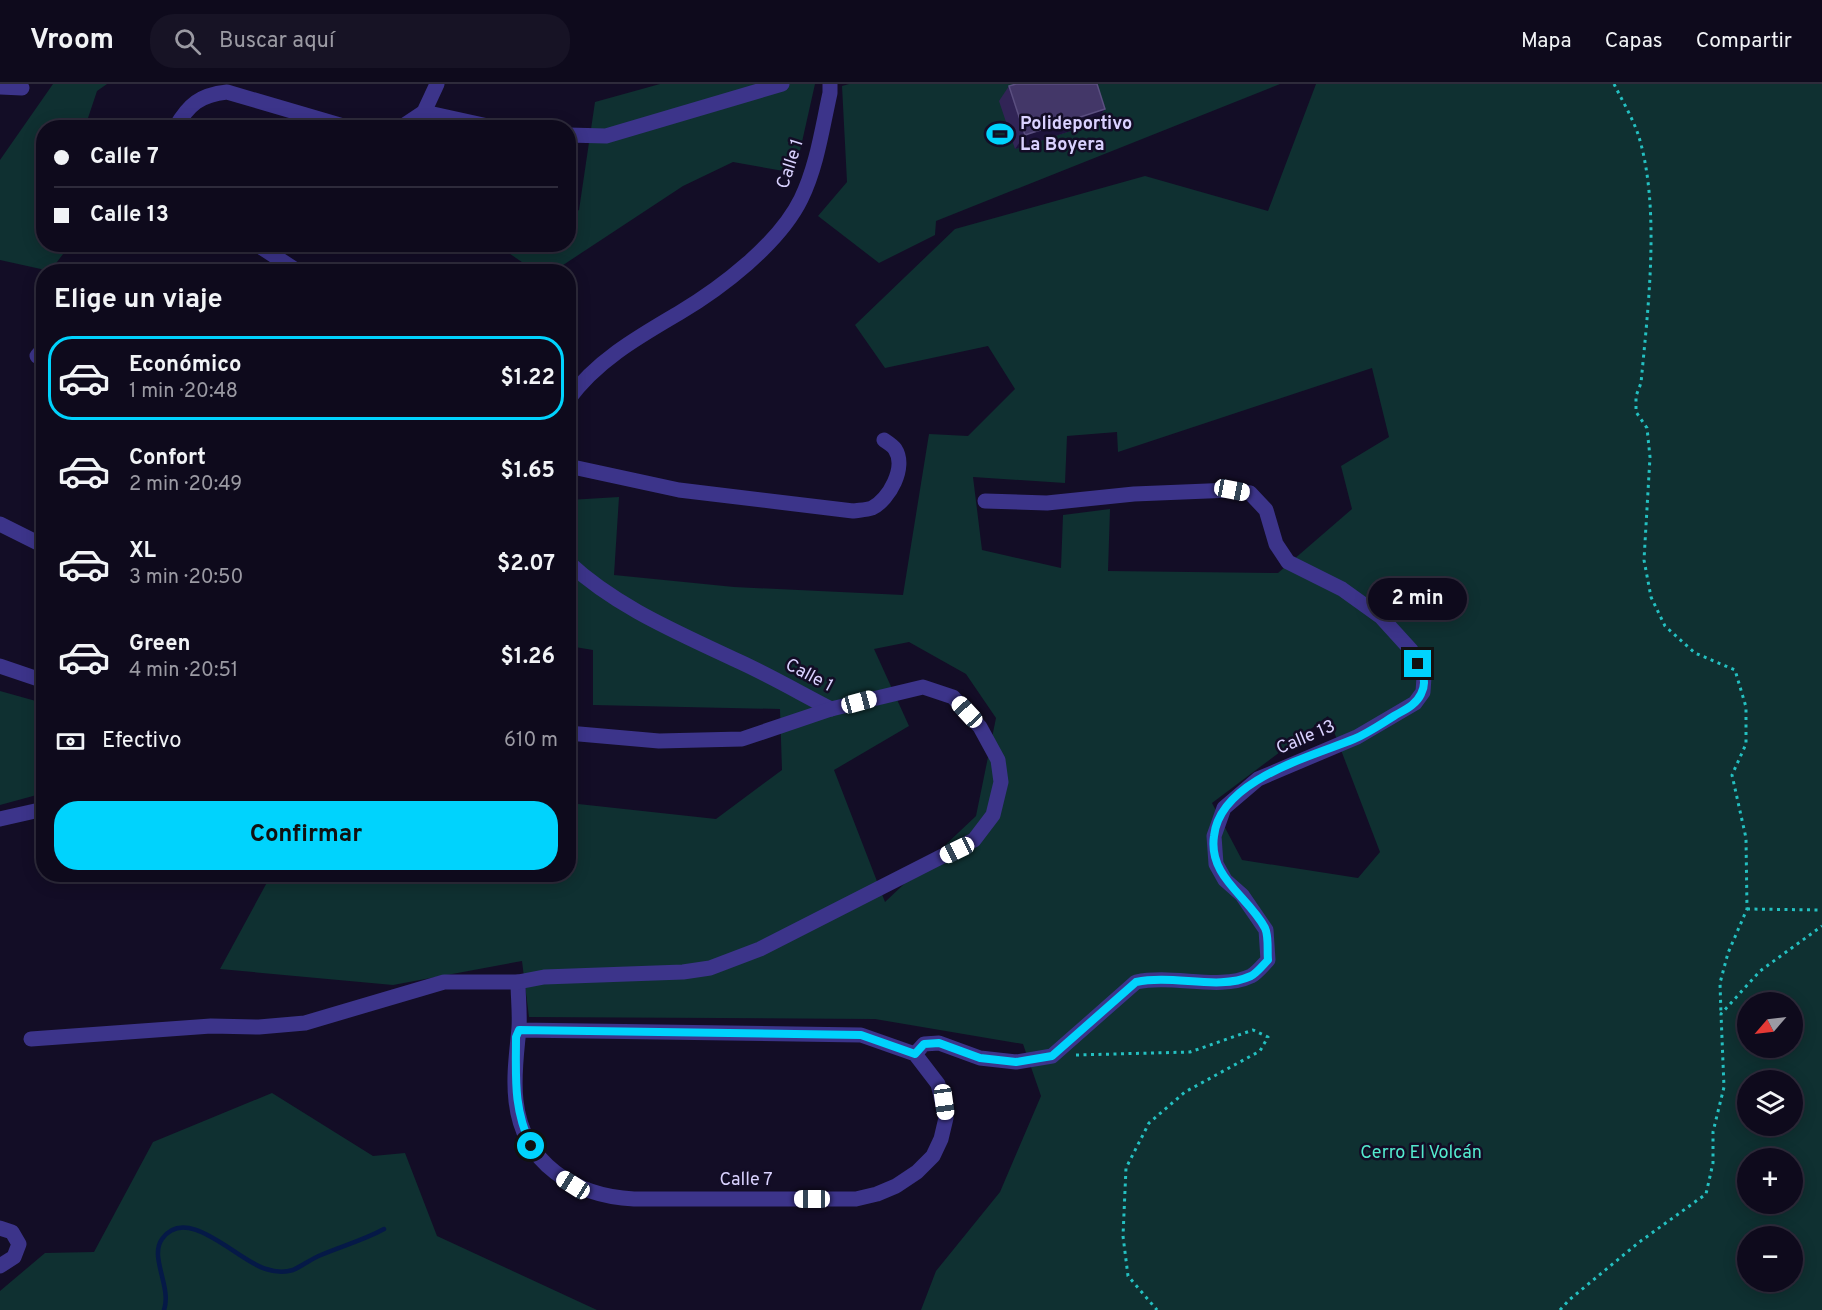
<!DOCTYPE html>
<html lang="es">
<meta charset="utf-8">
<style>
body{margin:0;font-family:Overpass,sans-serif;background:#171325;color:#f1f3f6;height:100vh;display:flex;flex-direction:column;font-size:22px;white-space:nowrap}
*{box-sizing:border-box;margin:0}
p{font-size:20px;color:#9b9aa3}
.icon{flex:none;width:33px;height:33px;fill:none;stroke:currentColor;stroke-width:2;stroke-linecap:round;stroke-linejoin:round}
.map{position:relative;flex:1;overflow:hidden}
.sheet{position:absolute;left:36px;top:180px;width:540px;height:618px;display:flex;flex-direction:column;background:#0e0a1c;border-radius:24px;box-shadow:0 3px 15px #0003,0 0 0 2px #2e2b3b}
.sheet>*{flex:none}
.top-card{position:absolute;left:36px;top:36px;width:540px;height:132px;border-radius:24px;box-shadow:0 3px 15px #0003,0 0 0 2px #2e2b3b;display:grid;align-content:center;height:132px;padding:0 18px;background:#0e0a1c}
.needle{width:39px;rotate:242deg}
.tools{position:absolute;left:1737px;top:908px;display:grid;gap:12px}
.tools a{display:grid;place-items:center;width:66px;height:66px;border-radius:50%;background:#0e0a1c;box-shadow:0 3px 15px #0003,0 0 0 2px #2e2b3b;font-size:30px}
.end{position:absolute;width:27px;height:27px;margin:-14px;border:8px solid #00d3fd;background:#111;box-shadow:0 0 0 3px #111}
.from{border-radius:50%}
.bubble{position:absolute;height:42px;border-radius:21px;background:#0e0a1c;box-shadow:0 3px 15px #0003,0 0 0 2px #2e2b3b;font-size:20px;font-weight:700;line-height:42px;text-align:center}
.car{position:absolute;width:18px;height:36px;margin:-18px -9px;border-radius:8px;box-shadow:0 0 4px 2px #0007;background:linear-gradient(#fff 24%,#345 0 40%,#fff 0 76%,#345 0 86%,#fff 0)}
.top-card b{display:flex;align-items:center;gap:21px;height:57px;font-size:22px}
.top-card b+b{border-top:2px solid #2e2b3b}
.top-card i{width:15px;height:15px;background:#f1f3f6}
ul{padding:0;list-style:none}
li{display:flex;align-items:center;gap:18px;height:84px;margin:0 12px 9px;padding:0 6px;border:3px solid transparent;border-radius:24px}
li div{flex:1}
li b{display:block;font-size:22px}
li em{font-style:normal;font-weight:700}
li.active{border-color:#00d3fd}
li>.icon{width:54px;height:54px;stroke-width:1.5}
h2{padding:0 18px;font-size:27px;line-height:72px}
.pay{display:flex;align-items:center;gap:15px;height:66px;padding:0 18px;font-size:22px}
.pay p{margin-inline-start:auto}
.primary-button{display:flex;gap:12px;margin-top:auto;padding:12px 18px}
.primary-button a{flex:1;height:69px;border-radius:24px;background:#00d3fd;color:#111;font-size:24px;font-weight:700;line-height:69px;text-align:center}
header{display:flex;align-items:center;gap:36px;box-sizing:border-box;height:84px;padding:0 30px;background:#0e0a1c;border-bottom:2px solid #2e2b3b}
header strong{font-size:28px}
nav{display:flex;gap:33px;margin-inline-start:auto;font-size:21px}
.search{width:420px;height:54px;background:#171325;display:flex;align-items:center;gap:15px;box-sizing:border-box;padding:0 21px;border-radius:24px;color:#9b9aa3;font-size:22px}
.map>svg:first-child{display:block}
.green{fill:#0f3031;fill-rule:evenodd}
.lines{fill:none;stroke-linecap:round;stroke-linejoin:round}
.stream{stroke:#051947;stroke-width:4.5}
.path{stroke:#24c0c1;stroke-width:3;stroke-dasharray:3 4.5;stroke-linecap:butt}
.minor{stroke:#3c348a;stroke-width:15}
.wall{fill:#312456}
.shaded-wall{fill:#1d133b}
.building{fill:#433768;stroke:#5b4f80;stroke-width:1.5}
.route{stroke:#00d3fd;stroke-width:8}
.labels{text-anchor:middle;dominant-baseline:central;stroke-width:5;stroke-linejoin:round;paint-order:stroke}
.poi-label{font-size:18px;font-weight:bold;fill:#dad2ff;stroke:#130d26;text-anchor:start}
.street-label{font-size:18px;fill:#dad2ff;stroke:#130d26}
.park-label{font-size:18px;fill:#53eace;stroke:#130d26}
</style>
<header>
<strong>Vroom</strong>
<div class="search"><svg class="icon" aria-label="search" viewBox="0 0 24 24"><circle cx="10" cy="10" r="6"/><path d="M15 15l6 6"/></svg>Buscar aquí</div>
<nav><a>Mapa</a><a>Capas</a><a>Compartir</a></nav>
</header>
<div class="map">
<svg width="1822" height="1226" viewBox="0 0 1822 1226">
<rect width="100%" height="100%" fill="#130d26"/>
<!-- green -->
<g class="green">
<path d="M53 0H107L97 7 85 43 44 44V160L70 161 50 187 0 176V76Z"/>
<path d="M660 0H815L795 89 733 78 683 102 554 187H535L497 161 568 160 569 131 579 126 595 18Z"/>
<path d="M849 0H1280L936 137 935 151 879 179 818 132 847 98 842 2Z"/>
<path d="M1316 0H1822V1226H921L936 1187 1000 1108 1041 1012 1023 960 875 935 529 933 522 877 393 901 220 885 271 791 568 790 569 719 716 735 782 686 780 625 593 621V566L569 562V416L619 413 614 491 734 503 903 511 929 350 968 352 1015 305 988 262 885 284 855 241 955 145 1145 92 1268 127ZM1372 284 1389 353 1341 382 1352 425 1278 489 1108 487 1110 425 1063 431 1061 484 982 466 973 393 1065 399 1067 352 1117 348 1118 368ZM909 558 966 590 996 634 976 732 885 818 834 686 909 642 874 565ZM1328 632 1380 768 1358 794 1242 776 1212 719ZM1748 918H1792V963H1748ZM1748 996H1792V1041H1748ZM1748 1074H1792V1119H1748ZM1748 1152H1792V1197H1748Z"/>
<path d="M0 607 43 619 44 709 0 721Z"/>
<path d="M272 1009 373 1072 405 1069 437 1152 597 1226H0V1207L45 1169 94 1168 153 1058Z"/>
</g>
<g class="lines">
<!-- stream -->
<path class="stream" d="M164 1226C172 1203 149 1173 162 1155 187 1119 239 1178 266 1185 275 1188 283 1189 293 1186 302 1182 311 1175 321 1171 342 1162 364 1156 384 1145"/>
<!-- path -->
<g class="path">
<path d="M1614 0C1622 16 1632 33 1638 50 1661 122 1648 224 1641 299L1636 312V328L1647 344 1650 373 1644 476 1651 513 1665 542 1695 569 1735 586 1746 623V660L1732 691 1746 754 1747 825 1728 869 1720 899 1721 930"/>
<path d="M1747 825 1822 826"/>
<path d="M1076 971 1190 968 1253 946 1268 953 1260 967 1185 1008 1149 1039 1126 1084 1123 1152 1128 1192 1157 1226"/>
<path d="M1560 1226 1569 1216 1638 1159 1706 1110 1713 1079V1048L1724 1003 1721 930 1760 887 1822 842"/>
</g>
<!-- minor -->
<g class="minor">
<path d="M0 3 22 4"/>
<path d="M424 28 497 44"/>
<path d="M175 44C189 20 200 11 227 8L350 44"/>
<path d="M400 44 424 28 437 0"/>
<path d="M568 51 606 52 782 0"/>
<path d="M256 160 299 188"/>
<path d="M37 272 44 264"/>
<path d="M568 316C596 277 638 253 679 229 721 204 779 160 801 115 817 82 822 45 830 9V0"/>
<path d="M568 382 679 406 853 427C859 426 866 426 872 424 889 416 907 383 895 365 893 362 887 358 884 356"/>
<path d="M0 440 44 462"/>
<path d="M568 478C616 523 679 549 738 577 769 591 800 609 831 625"/>
<path d="M0 582 44 597"/>
<path d="M0 735 44 725"/>
<path d="M518 898C518 913 520 928 519 944 517 967 513 992 516 1017 523 1080 575 1112 634 1115H856L877 1110 896 1102 917 1088 933 1072 941 1055 946 1034 938 1000 915 970 861 951 519 946"/>
<path d="M31 955 211 942 259 943 305 939 444 898H518L544 893 683 888 710 884 760 865 974 756 993 731 1001 698 998 676 980 643 953 613 923 603 831 625 742 655 659 657 568 649"/>
<path d="M915 970 924 960 939 959 980 974 1016 978 1052 972 1136 898C1174 890 1219 907 1251 892 1257 889 1263 881 1268 876L1266 846 1242 811 1225 796 1216 780 1214 752 1224 724 1258 695 1357 653 1415 619 1423 608 1424 593 1411 566 1381 533 1342 505 1288 478 1276 460 1266 426 1250 409 1232 406 1134 410 1047 419 985 417"/>
<path d="M0 1144 12 1148 19 1160 14 1173 0 1182"/>
</g>
</g>
<!-- wall -->
<path class="wall" d="M1009 2 1105 25 1095 39 1015 65 999 17Z"/>
<!-- shaded-wall -->
<path class="shaded-wall" d="M1105 25 1095 39 1015 65 1025 51Z"/>
<!-- building -->
<path class="building" d="M1016 0H1097L1105 25 1025 51 1009 2Z"/>
<g class="lines">
<!-- route -->
<path class="route" d="M531 1062C513 1023 516 994 516 953L519 946 861 951 915 970 924 960 939 959 980 974 1016 978 1052 972 1136 898C1174 890 1218 907 1251 892 1257 889 1263 881 1268 876 1267 867 1269 852 1265 844 1248 812 1208 793 1214 752 1220 696 1310 673 1354 655 1368 649 1381 640 1394 632 1404 626 1416 621 1421 610 1427 599 1423 590 1418 580"/>
</g>
<!-- icons -->
<defs>
<symbol id="stadium-bare" viewBox="-9 -9 18 18"><path d="M0-5a6.5 5 0 1 0 0 10a6.5 5 0 1 0 0-10ZM-3.5-1.8h7v3.6h-7Z" fill="#00d3fd" stroke="#130d26" stroke-width="2.5" paint-order="stroke"/></symbol>
</defs>
<g fill-rule="evenodd">
<use href="#stadium-bare" x="981" y="31" width="38" height="38"/>
</g>
<g class="labels">
<!-- poi labels -->
<g class="poi-label">
<text x="1020" y="40">Polideportivo<tspan x="1020" dy="21">La Boyera</tspan></text>
</g>
<!-- street labels -->
<g class="street-label">
<text transform="translate(791 80) rotate(-72)">Calle 1</text>
<text transform="translate(809 592) rotate(28)">Calle 1</text>
<text transform="translate(1306 654) rotate(-23)">Calle 13</text>
<text x="746" y="1096">Calle 7</text>
</g>
<!-- park labels -->
<g class="park-label">
<text x="1421" y="1069">Cerro El Volcán</text>
</g>
</g>
</svg>
<div class="tools">
<a><svg class="needle" viewBox="-14 -14 28 28"><path d="M0-13l5 13h-10z" fill="#e53935"/><path d="M0 13l5-13h-10z" fill="#9b9aa3"/></svg></a>
<a><svg class="icon" aria-label="layers" viewBox="0 0 24 24"><path d="M12 4l9 5-9 5-9-5zM3 14l9 5 9-5"/></svg></a>
<a>+</a>
<a>−</a>
</div>
<i class="end from" style="left:531px;top:1062px"></i>
<i class="end" style="left:1418px;top:580px"></i>
<div class="bubble" style="left:1368px;top:494px;width:99px">2 min</div>
<i class="car" style="left:1232px;top:406px;rotate:101deg"></i>
<i class="car" style="left:859px;top:618px;rotate:75deg"></i>
<i class="car" style="left:967px;top:628px;rotate:317deg"></i>
<i class="car" style="left:957px;top:766px;rotate:244deg"></i>
<i class="car" style="left:944px;top:1018px;rotate:172deg"></i>
<i class="car" style="left:573px;top:1101px;rotate:302deg"></i>
<i class="car" style="left:812px;top:1115px;rotate:270deg"></i>
<div class="top-card">
<b><i class="from"></i>Calle 7</b>
<b><i></i>Calle 13</b>
</div>
<section class="sheet">
<h2>Elige un viaje</h2>
<ul>
<li class="active"><svg class="icon" aria-label="car" viewBox="0 0 24 24"><path d="M5 17H2v-5l4-1 3-4h7l3 4 3 1v5h-3M9 17h6M6 11h13"/><circle cx="7" cy="17" r="2"/><circle cx="17" cy="17" r="2"/></svg><div><b>Económico</b><p>1 min · 20:48</p></div><em>$1.22</em></li>
<li><svg class="icon" aria-label="car" viewBox="0 0 24 24"><path d="M5 17H2v-5l4-1 3-4h7l3 4 3 1v5h-3M9 17h6M6 11h13"/><circle cx="7" cy="17" r="2"/><circle cx="17" cy="17" r="2"/></svg><div><b>Confort</b><p>2 min · 20:49</p></div><em>$1.65</em></li>
<li><svg class="icon" aria-label="car" viewBox="0 0 24 24"><path d="M5 17H2v-5l4-1 3-4h7l3 4 3 1v5h-3M9 17h6M6 11h13"/><circle cx="7" cy="17" r="2"/><circle cx="17" cy="17" r="2"/></svg><div><b>XL</b><p>3 min · 20:50</p></div><em>$2.07</em></li>
<li><svg class="icon" aria-label="car" viewBox="0 0 24 24"><path d="M5 17H2v-5l4-1 3-4h7l3 4 3 1v5h-3M9 17h6M6 11h13"/><circle cx="7" cy="17" r="2"/><circle cx="17" cy="17" r="2"/></svg><div><b>Green</b><p>4 min · 20:51</p></div><em>$1.26</em></li>
</ul>
<div class="pay"><svg class="icon" aria-label="cash" viewBox="0 0 24 24"><path d="M3 7h18v10H3z"/><circle cx="12" cy="12" r="2"/></svg>Efectivo<p>610 m</p></div>
<div class="primary-button"><a>Confirmar</a></div>
</section>
</div>
